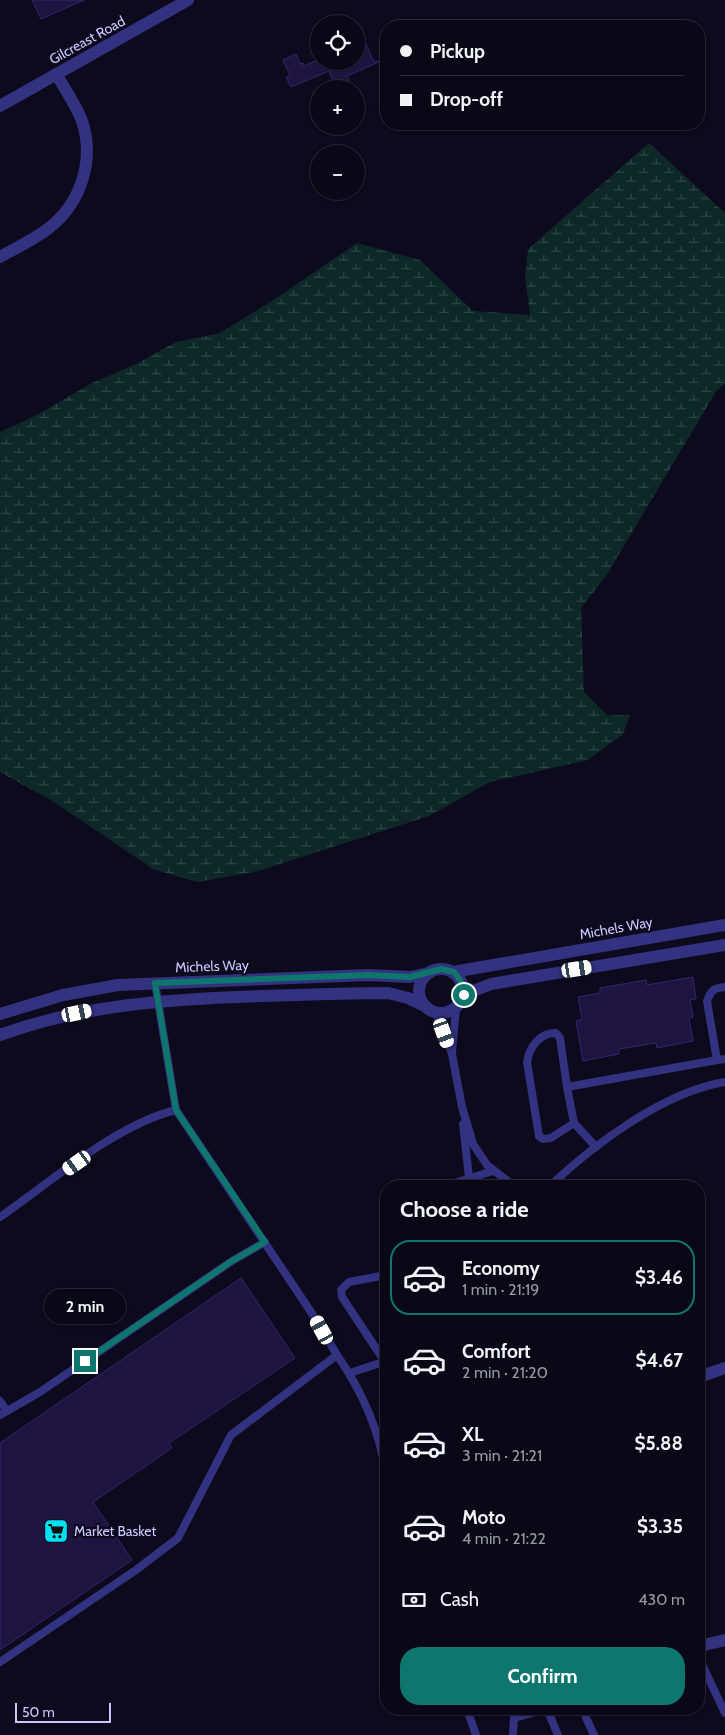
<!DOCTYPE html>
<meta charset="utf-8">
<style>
body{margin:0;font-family:Cabin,sans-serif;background:#13111f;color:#f1f3f6;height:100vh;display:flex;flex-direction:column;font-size:19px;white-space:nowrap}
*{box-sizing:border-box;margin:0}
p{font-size:16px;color:#999aa1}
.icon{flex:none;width:28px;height:28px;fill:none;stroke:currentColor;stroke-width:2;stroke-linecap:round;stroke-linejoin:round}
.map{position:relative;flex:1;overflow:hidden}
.drawer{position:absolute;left:380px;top:1180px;width:325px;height:535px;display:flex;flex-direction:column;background:#0a0816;border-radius:20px;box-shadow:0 1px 4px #0004,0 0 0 1px #2a2935}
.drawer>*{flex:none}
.banner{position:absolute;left:380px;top:20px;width:325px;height:110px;border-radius:20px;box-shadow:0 1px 4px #0004,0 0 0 1px #2a2935;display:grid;align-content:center;height:110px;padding:0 20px;background:#0a0816}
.fabs{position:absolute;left:310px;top:15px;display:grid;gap:10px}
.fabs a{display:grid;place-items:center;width:55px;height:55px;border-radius:50%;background:#0a0816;box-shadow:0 1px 4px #0004,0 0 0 1px #2a2935;font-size:25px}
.scale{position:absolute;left:15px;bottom:12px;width:96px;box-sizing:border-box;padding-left:5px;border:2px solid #ccc8ff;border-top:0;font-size:14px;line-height:18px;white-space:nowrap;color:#ccc8ff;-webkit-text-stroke:4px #0d0a1e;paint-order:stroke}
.end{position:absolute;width:22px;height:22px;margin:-11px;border:6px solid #0f766e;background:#fff;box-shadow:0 0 0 2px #fff}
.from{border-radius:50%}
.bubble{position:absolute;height:35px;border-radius:18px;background:#0a0816;box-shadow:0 1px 4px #0004,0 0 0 1px #2a2935;font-size:16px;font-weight:800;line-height:35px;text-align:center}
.car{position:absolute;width:15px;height:30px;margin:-15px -8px;border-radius:6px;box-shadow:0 0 4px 1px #0007;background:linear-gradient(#fff 24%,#345 0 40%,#fff 0 76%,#345 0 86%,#fff 0)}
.banner b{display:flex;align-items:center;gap:18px;height:48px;font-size:19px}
.banner b+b{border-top:1px solid #2a2935}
.banner i{width:12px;height:12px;background:#f1f3f6}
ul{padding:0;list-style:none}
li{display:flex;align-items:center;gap:15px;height:75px;margin:0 10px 8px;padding:0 10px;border:2px solid transparent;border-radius:20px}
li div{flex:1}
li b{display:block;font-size:19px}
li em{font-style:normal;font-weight:800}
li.active{border-color:#0f766e}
li>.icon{width:45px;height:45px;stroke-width:1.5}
h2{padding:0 20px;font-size:22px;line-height:60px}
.pay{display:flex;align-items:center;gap:12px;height:55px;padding:0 20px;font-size:19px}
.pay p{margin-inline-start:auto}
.button{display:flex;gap:10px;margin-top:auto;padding:10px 20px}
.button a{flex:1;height:58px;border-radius:20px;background:#0f766e;color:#fff;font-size:20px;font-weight:800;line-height:58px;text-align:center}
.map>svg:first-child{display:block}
.wetland{fill:url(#wetland-marsh)}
.building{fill:#1d1540;stroke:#32266e}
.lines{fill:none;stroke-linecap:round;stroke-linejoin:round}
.service{stroke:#333280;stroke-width:8}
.minor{stroke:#333280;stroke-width:12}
.tertiary{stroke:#333280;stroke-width:12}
.route{stroke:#0f766e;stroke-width:6}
.labels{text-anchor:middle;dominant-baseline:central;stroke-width:4.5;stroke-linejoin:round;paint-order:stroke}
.street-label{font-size:14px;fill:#ccc8ff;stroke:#0d0a1e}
.poi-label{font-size:14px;fill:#ccc8ff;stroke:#0d0a1e;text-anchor:start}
</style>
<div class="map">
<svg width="725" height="1735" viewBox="0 0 725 1735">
<defs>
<pattern id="wetland-marsh" width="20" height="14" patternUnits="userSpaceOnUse" patternTransform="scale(1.25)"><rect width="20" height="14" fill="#0d2827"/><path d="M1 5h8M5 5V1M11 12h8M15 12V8" fill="none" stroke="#2f4647"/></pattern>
</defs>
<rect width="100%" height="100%" fill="#0d0a1e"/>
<!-- wetland -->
<path class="wetland" d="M649 143 725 213V384L717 390 606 576 581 608 584 692 607 715H630L623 734 588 760 490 782 429 816 255 872 197 882 153 869 54 802 0 772V432L37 415 92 383 136 364 176 342 220 333 272 301 357 243 420 260 473 311 530 315 525 277 528 249Z"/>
<!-- building -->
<g class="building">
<path d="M32 0H84L41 19Z"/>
<path d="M366 44 373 61H381L347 76 352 89H336L329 71 291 87 286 77 290 75 283 60 296 54 300 64 303 63 304 66 315 61H356V48Z"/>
<path d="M693 977 696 999 690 1000 693 1017 689 1018 693 1041 657 1048 656 1043 619 1049V1054L583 1061 576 1021 582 1019 578 997 600 993V988L646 980 647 985Z"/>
<path d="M241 1278 295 1358 169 1443 172 1448 93 1502 132 1560 0 1650V1443Z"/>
</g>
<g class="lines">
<!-- service -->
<g class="service">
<path d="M725 987C714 988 711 990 707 1001L717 1060 725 1059"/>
<path d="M436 1013 452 1054 462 1107 473 1144 487 1165 514 1186"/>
<path d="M452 1052 456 1008"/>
<path d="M567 1087 560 1038 556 1033C540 1032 529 1048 527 1062L539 1136 543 1139 551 1138 574 1123"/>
<path d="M463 1124 470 1186"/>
<path d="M596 1147 574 1123 567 1087 717 1060"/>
<path d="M445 1186 493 1171"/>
<path d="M550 1186C594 1144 664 1092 725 1082"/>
<path d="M0 1217C51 1182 115 1125 176 1110"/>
<path d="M337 1355C362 1391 379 1429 386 1473"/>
<path d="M385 1362 342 1297 341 1290 349 1282 386 1275"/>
<path d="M350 1373 386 1361"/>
<path d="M0 1401 7 1411"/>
<path d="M0 1415 40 1392 232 1261 265 1242"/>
<path d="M699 1658 725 1713"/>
<path d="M0 1662 136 1570 178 1538 231 1435 337 1355 315 1318 176 1110 155 983"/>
<path d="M467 1709 476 1735"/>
<path d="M582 1709 594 1735"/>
<path d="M513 1735 514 1718 547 1709 558 1735"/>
</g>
<!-- minor -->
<g class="minor">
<path d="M0 257C16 248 35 239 49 228 81 203 95 160 82 121 76 105 65 89 56 74"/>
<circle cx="441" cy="991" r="22"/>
<path d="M453 972 725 925"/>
<path d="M463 995 491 984 725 945"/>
<path d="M0 1014 63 995 118 985 368 975 410 977 429 973"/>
<path d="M0 1035C85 1004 173 999 262 996 304 995 346 993 388 993L408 998 425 1006"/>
<path d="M699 1377 725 1368"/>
<path d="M699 1646 725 1640"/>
</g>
<!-- tertiary -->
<path class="tertiary" d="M0 106 188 0"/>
</g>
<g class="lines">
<!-- route -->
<path class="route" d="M85 1361 232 1261 265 1242 176 1110 155 983 368 975 410 977 441 969 454 972 458 977 464 988V995"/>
</g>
<!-- icons -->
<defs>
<symbol id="supermarket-square" viewBox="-11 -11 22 22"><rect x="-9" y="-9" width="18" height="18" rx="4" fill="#00e2f3" stroke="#0d0a1e"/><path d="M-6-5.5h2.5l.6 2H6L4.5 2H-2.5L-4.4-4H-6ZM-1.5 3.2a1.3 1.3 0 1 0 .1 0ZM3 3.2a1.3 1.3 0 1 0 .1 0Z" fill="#111"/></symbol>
</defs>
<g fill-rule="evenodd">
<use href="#supermarket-square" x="42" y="1517" width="28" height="28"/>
</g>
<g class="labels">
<!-- street labels -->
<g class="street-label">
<text transform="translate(87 40) rotate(-29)">Gilcreast Road</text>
<text transform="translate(616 928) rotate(-10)">Michels Way</text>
<text transform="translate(212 966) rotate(-2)">Michels Way</text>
</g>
<!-- poi labels -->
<g class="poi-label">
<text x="74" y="1531">Market Basket</text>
</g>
</g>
</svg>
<div class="fabs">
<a><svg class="icon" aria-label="locate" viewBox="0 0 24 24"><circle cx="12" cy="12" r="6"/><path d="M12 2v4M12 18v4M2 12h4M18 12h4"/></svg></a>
<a>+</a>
<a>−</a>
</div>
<div class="scale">50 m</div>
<i class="end from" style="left:464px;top:995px"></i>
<i class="end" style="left:85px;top:1361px"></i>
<div class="bubble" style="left:44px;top:1289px;width:82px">2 min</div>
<i class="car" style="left:577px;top:969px;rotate:81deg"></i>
<i class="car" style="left:77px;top:1013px;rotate:78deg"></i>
<i class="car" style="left:444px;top:1033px;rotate:160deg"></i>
<i class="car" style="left:77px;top:1163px;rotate:235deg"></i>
<i class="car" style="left:322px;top:1330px;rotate:331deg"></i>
<div class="banner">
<b><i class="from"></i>Pickup</b>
<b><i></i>Drop-off</b>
</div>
<section class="drawer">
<h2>Choose a ride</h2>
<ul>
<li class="active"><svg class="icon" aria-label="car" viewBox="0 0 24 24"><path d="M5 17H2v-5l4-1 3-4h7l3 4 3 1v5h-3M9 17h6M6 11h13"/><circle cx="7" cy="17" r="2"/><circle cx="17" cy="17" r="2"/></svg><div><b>Economy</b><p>1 min · 21:19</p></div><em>$3.46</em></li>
<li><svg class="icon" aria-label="car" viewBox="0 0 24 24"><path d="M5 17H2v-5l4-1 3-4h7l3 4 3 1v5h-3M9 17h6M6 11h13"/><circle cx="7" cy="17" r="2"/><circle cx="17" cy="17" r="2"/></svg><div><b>Comfort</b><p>2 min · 21:20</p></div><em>$4.67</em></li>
<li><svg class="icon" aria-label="car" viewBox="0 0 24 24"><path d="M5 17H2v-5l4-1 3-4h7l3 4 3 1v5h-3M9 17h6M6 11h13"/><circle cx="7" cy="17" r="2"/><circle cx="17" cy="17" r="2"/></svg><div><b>XL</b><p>3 min · 21:21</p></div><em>$5.88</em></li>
<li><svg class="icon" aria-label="car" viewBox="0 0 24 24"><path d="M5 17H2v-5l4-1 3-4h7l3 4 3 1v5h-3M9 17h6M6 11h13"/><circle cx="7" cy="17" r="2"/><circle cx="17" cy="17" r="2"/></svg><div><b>Moto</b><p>4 min · 21:22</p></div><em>$3.35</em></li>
</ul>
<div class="pay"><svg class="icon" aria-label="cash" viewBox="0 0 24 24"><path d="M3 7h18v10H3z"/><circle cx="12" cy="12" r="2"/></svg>Cash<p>430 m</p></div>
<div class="button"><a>Confirm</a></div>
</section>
</div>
